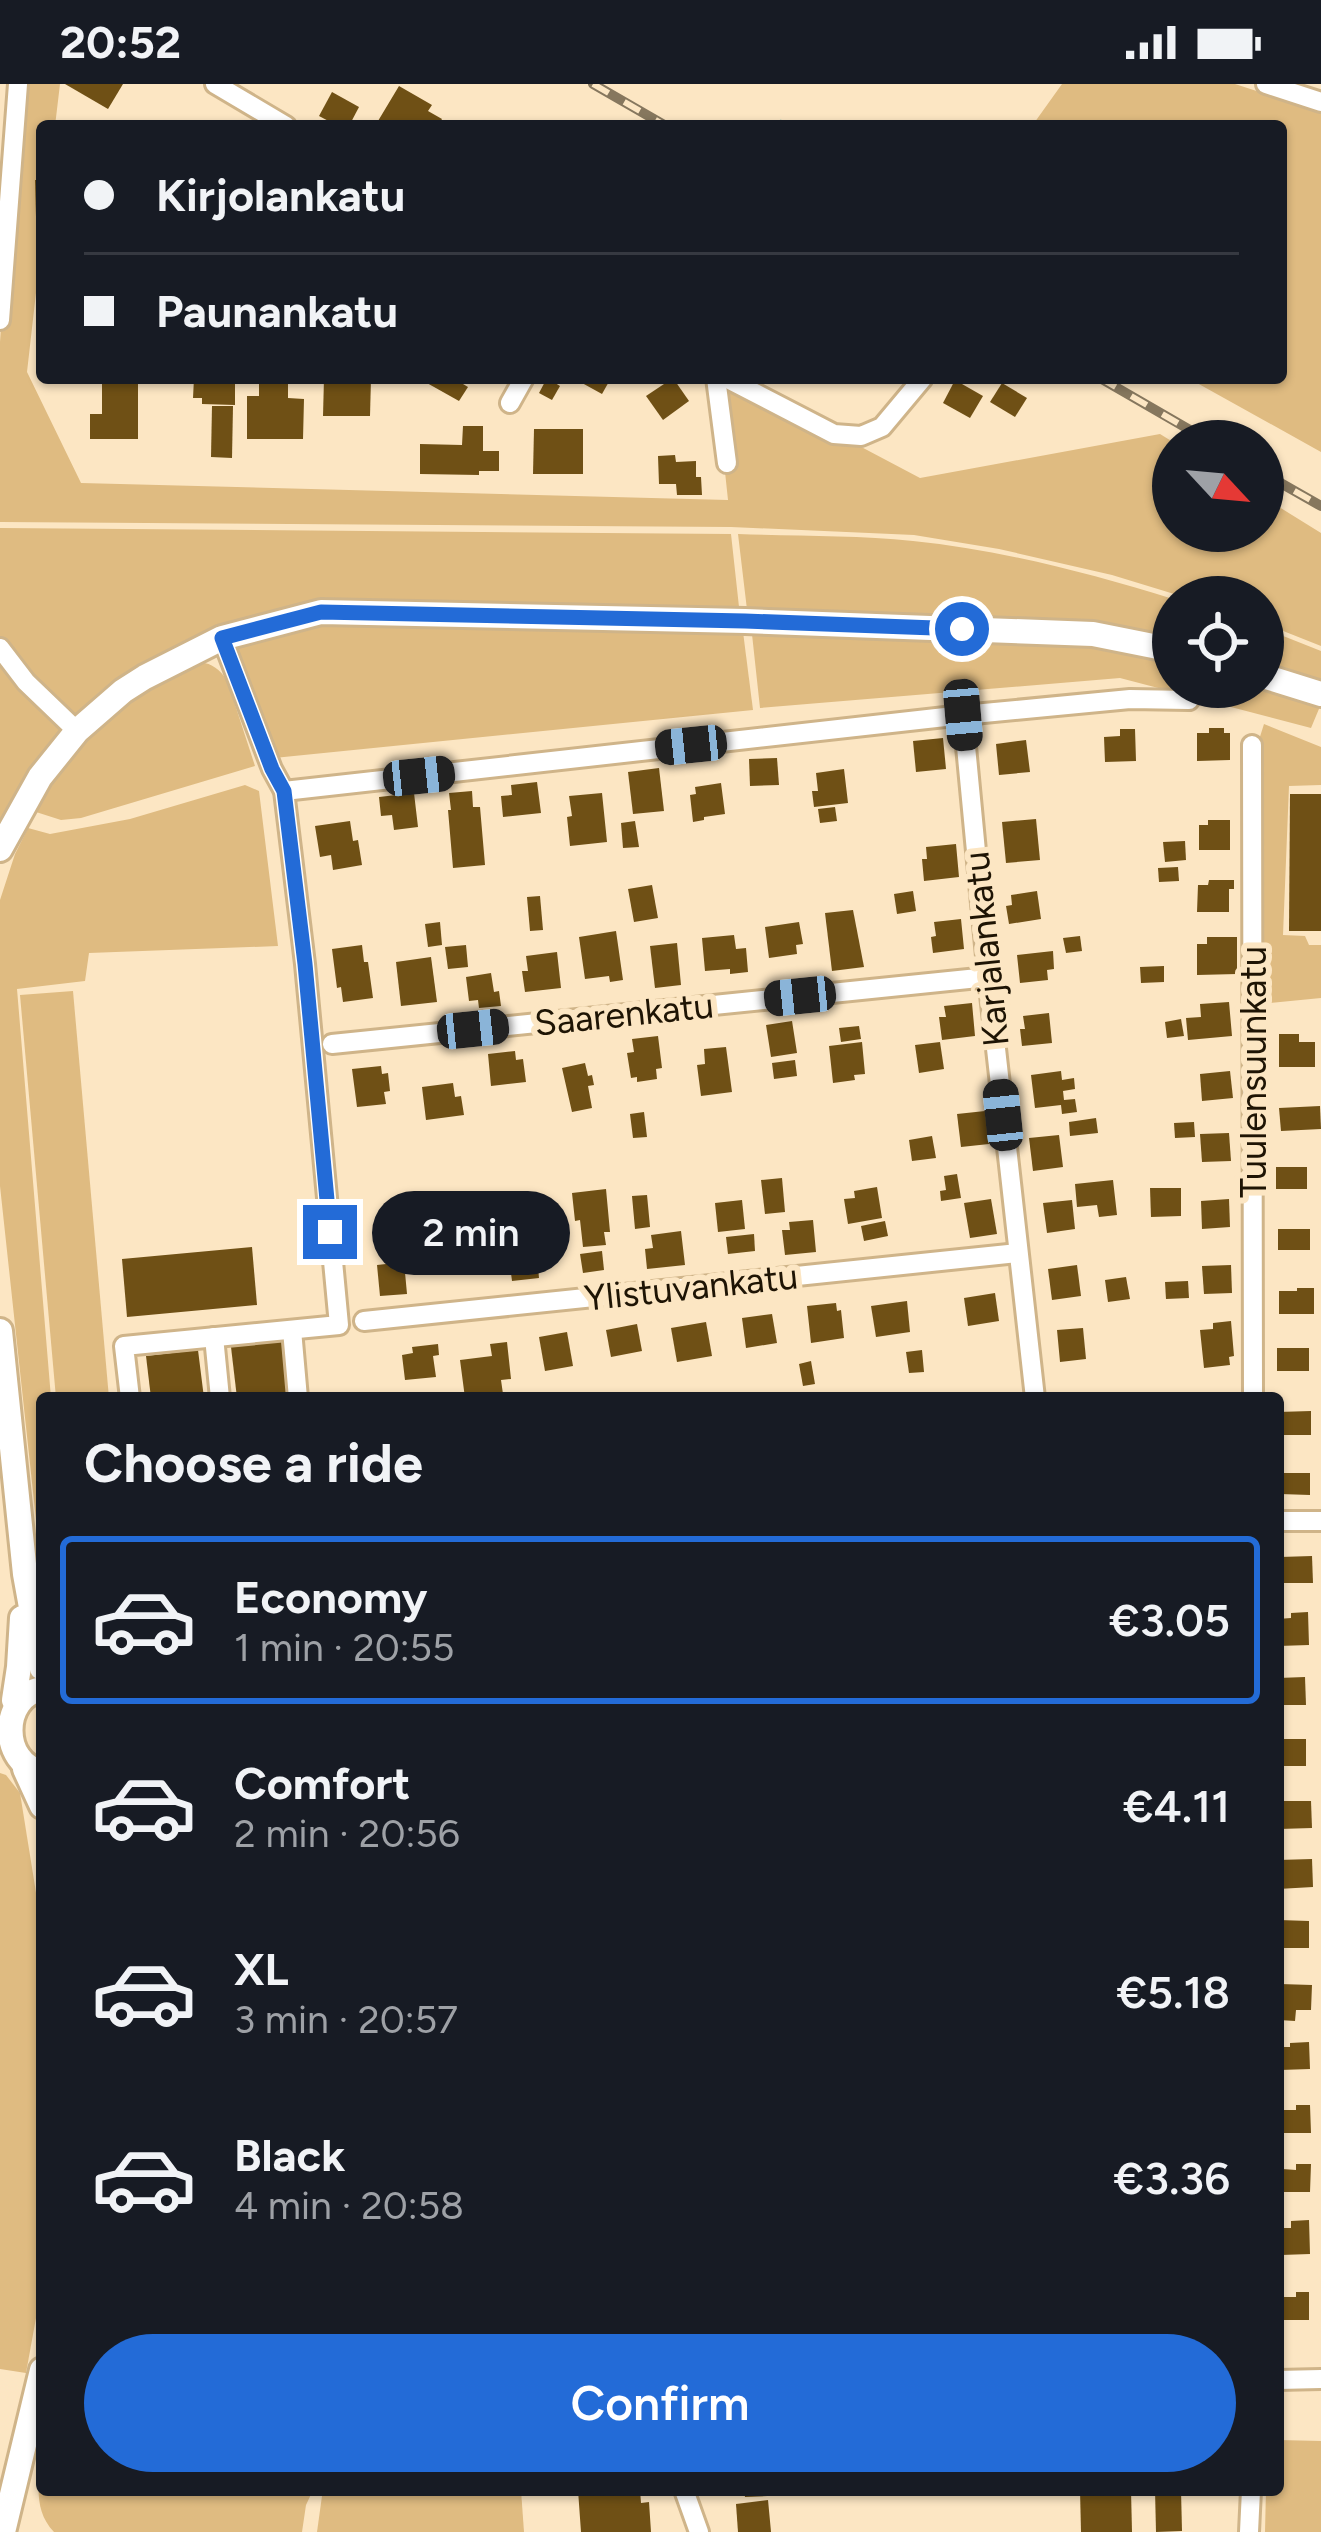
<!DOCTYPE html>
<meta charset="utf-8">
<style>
body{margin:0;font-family:Figtree,sans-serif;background:#20242c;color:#f1f3f6;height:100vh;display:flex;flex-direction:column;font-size:45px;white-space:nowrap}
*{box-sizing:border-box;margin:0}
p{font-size:39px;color:#9ea1a6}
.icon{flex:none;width:66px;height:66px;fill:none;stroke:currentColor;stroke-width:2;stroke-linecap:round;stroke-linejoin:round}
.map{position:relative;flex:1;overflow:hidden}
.details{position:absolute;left:36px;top:1308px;width:1248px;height:1104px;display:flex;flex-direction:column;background:#171b24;border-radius:12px;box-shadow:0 3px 9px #0004}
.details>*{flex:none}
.hud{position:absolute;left:36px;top:36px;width:1251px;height:264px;border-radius:12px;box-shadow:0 3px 9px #0004;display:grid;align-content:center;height:264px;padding:0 48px;background:#171b24}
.needle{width:78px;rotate:116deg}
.buttons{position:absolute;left:1152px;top:336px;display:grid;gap:24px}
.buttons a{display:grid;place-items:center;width:132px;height:132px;border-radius:50%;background:#171b24;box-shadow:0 3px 9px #0004;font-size:60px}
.end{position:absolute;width:54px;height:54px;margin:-27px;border:15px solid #236bd7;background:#fff;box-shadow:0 0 0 6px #fff}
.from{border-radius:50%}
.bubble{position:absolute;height:84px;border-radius:42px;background:#171b24;box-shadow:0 3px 9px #0004;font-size:39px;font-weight:600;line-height:84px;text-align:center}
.car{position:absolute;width:36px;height:72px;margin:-36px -18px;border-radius:15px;box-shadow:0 0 9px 3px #0007;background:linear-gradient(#222 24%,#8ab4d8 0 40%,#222 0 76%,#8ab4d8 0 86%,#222 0)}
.hud b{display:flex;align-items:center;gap:42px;height:114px;font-size:45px}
.hud b+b{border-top:3px solid #363941}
.hud i{width:30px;height:30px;background:#f1f3f6}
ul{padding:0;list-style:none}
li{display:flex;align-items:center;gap:36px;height:168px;margin:0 24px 18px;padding:0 24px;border:6px solid transparent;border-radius:12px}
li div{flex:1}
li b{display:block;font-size:45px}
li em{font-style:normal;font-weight:600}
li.active{border-color:#236bd7}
li>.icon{width:108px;height:108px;stroke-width:1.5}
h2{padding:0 48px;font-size:54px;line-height:144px}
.cta{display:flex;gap:24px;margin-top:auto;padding:24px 48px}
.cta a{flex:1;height:138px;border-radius:72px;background:#236bd7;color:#fff;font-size:48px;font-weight:600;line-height:138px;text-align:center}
.status{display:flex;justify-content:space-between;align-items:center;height:84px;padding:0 60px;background:#171b24;direction:ltr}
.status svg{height:33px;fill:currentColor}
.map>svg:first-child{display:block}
.green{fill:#dfbb81}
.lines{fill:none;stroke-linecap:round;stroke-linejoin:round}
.stream{stroke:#40c4ca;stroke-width:6}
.building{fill:#6f5015}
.minor-casing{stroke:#cfb489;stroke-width:24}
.major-casing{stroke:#cfb489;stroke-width:30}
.minor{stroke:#fff;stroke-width:18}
.major{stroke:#fff;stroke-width:24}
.rail-casing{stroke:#86775e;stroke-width:10}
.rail{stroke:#fce6c3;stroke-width:6;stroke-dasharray:18;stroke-linecap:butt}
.route{stroke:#236bd7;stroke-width:15}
.labels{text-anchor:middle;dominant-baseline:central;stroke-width:12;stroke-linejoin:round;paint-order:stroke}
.street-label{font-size:36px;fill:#1e1404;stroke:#fce6c3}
</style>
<div class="status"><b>20:52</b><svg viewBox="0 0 49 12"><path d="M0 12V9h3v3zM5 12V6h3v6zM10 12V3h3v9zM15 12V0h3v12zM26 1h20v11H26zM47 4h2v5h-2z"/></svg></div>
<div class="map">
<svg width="1321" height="2448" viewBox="0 0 1321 2448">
<rect width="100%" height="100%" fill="#fce6c3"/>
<!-- green -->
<g class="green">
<path d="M19 0H60L55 42H42V156L27 288 81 399 728 416 715 294H731L920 394 1160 350 1173 358V447H1263V413L1321 449V562L1263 539V513H1184L1112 491 999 465 914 451 731 443 0 438V258Z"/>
<path d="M1062 0H1235L1321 28V368L1188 294H1281V42H1032Z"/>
<path d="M0 444 731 450 740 532 321 525 208 551 103 605 69 636 0 557Z"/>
<path d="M738 450C796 452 855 451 913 457 1001 466 1089 489 1173 515V562L748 534Z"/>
<path d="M321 532 742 540 753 626 274 674 230 559Z"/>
<path d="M751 541 1092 553 1173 571V603H1263L1321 620 1311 644 1120 594 760 624Z"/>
<path d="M1263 544 1321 567V608L1263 589Z"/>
<path d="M0 576 26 610 73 645 0 759Z"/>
<path d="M200 578C213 580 219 585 227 596L255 682 81 734 61 736 36 728 35 722C51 698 68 674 88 653 119 621 161 600 200 578Z"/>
<path d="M1264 640 1321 663V701L1289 702 1283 851 1305 852 1309 861H1321V914L1260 920 1258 659Z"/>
<path d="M245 701 259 707 278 862 89 869 85 897 17 905 51 1314H42V1491L0 1102V816L15 770 28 744 50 750 130 735Z"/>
<path d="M73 907 109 1314H56L20 911Z"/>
<path d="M0 1689 6 1691 20 1709 42 1846V2201L26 2289 0 2285Z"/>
<path d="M1278 2356 1321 2357V2448H1265L1266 2406H1278Z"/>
<path d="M42 2366V2406H313L306 2421 302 2448H54C32 2425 39 2395 42 2366Z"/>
<path d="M326 2406H521L524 2448H317L322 2412Z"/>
</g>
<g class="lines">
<!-- stream -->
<path class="stream" d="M781 39 785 42"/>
</g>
<!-- building -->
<g class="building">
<path d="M65 0H123L108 25Z"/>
<path d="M399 2 432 21 428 27 442 35 438 42H375Z"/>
<path d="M332 8 359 23 349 42H338L319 32Z"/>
<path d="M35 96H42V133H36Z"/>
<path d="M194 294H235V321L202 320V314H193Z"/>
<path d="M259 294H288V314L304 315 303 355H247V312H259Z"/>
<path d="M324 294H371L370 332H323Z"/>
<path d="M418 294H453L468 303 459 317Z"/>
<path d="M547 294 560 302 552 316 539 309Z"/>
<path d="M573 294H611L602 310Z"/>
<path d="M673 294 689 317 663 336 646 312Z"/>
<path d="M955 296 983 312 970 334 943 319Z"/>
<path d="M102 298H138V355H90V330H102Z"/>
<path d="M1002 299 1027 314 1015 333 990 318Z"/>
<path d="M212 322H233L232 374 211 373Z"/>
<path d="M463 342H483V367H499V387H479V391L420 390V360L462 361Z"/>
<path d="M534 345H583V390H533Z"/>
<path d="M675 371 676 378 696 377V393H701L702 411H677L676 400H659L658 372Z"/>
<path d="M1209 644H1224V649H1230V676L1197 677V649H1209Z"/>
<path d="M1120 645H1135L1136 677 1105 678 1104 653 1120 652Z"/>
<path d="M943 654 946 685 916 688 913 657Z"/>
<path d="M1026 656 1030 688 999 691 996 660Z"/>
<path d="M777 674 779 701 750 702 749 675Z"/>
<path d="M659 684 664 727 633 730 628 688Z"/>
<path d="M844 685 848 719 814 723 812 707H818L816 689Z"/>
<path d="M537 698 541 729 503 733 501 712 512 711 511 701Z"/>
<path d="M721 699 725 730 704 733V736L693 738 690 711 696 710 695 703Z"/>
<path d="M472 707 473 723H480L485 781 453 784 448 726H451L449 709Z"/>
<path d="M414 709 418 743 394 746 392 731 381 732 379 713Z"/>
<path d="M602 709 607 758 570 762 567 733 572 732 569 712Z"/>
<path d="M1290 710H1321V847H1289Z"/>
<path d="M835 723 837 737 820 739 818 725Z"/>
<path d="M1036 735 1040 776 1006 779 1002 738Z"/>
<path d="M1208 736H1230V766H1199V741H1208Z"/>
<path d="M350 737 353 757 358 756 362 781 333 786 331 771 320 773 315 742Z"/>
<path d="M635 737 639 763 623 764 621 739Z"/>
<path d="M1185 757 1186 776 1165 778 1163 758Z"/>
<path d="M956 760 959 793 924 797 922 775H927L926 763Z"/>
<path d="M1178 783 1179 797 1159 798 1158 784Z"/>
<path d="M1209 796H1234V805H1229V828H1197L1198 801H1208Z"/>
<path d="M652 801 658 834 634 838 628 805Z"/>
<path d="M913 807 916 827 897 830 894 810Z"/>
<path d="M1037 807 1041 835 1009 840 1006 822 1012 821 1011 811Z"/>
<path d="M540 812 543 846 530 847 527 813Z"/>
<path d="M853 826 864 883 832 887 825 829Z"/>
<path d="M961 835 964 865 933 869 931 853 936 852 934 838Z"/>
<path d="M440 838 442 861 428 863 425 840Z"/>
<path d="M799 838 803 860 796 861 797 870 769 874 765 843Z"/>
<path d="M616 847 623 896 610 898 609 892 585 895 579 853Z"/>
<path d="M734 851 736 865 746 864 748 888 730 890V885L705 887 702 854Z"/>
<path d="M1080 852 1082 867 1066 869 1063 854Z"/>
<path d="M1207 853H1237V890L1197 891V860H1207Z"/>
<path d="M677 859 681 901 655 904 650 862Z"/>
<path d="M362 861 364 878H368L373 914 343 918 341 903 337 904 332 865Z"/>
<path d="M466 861 468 883 448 885 445 863Z"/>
<path d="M1053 867 1054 885 1047 886 1048 896 1020 899 1017 871Z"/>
<path d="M557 868 561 904 525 908 522 887H528L526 872Z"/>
<path d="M431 873 437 918 401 922 396 878Z"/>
<path d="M1164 882V898L1141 899 1140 883Z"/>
<path d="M491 889 494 908 499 907 501 922 479 924 478 916 469 917 466 893Z"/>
<path d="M1229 918 1232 952 1188 956 1186 934 1201 933 1200 920Z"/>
<path d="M972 919 975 952 942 956 939 933H946L944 922Z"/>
<path d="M1049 929 1052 959 1022 962 1020 945H1025L1023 932Z"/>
<path d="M1181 935 1184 952 1167 954 1165 938Z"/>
<path d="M792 937 797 969 771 973 766 941Z"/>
<path d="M859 942 861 955 841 958 839 944Z"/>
<path d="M1279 950H1299V958H1315V983H1279Z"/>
<path d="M658 952 662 984 656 985 657 995 637 998V993L631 994 627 969 634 968 632 955Z"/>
<path d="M862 958 865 990 854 991 855 996 833 999 829 962Z"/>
<path d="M940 958 944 985 919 989 915 961Z"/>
<path d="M726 963 732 1008 701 1012 697 981 705 980 704 965Z"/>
<path d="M515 967 516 976 523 975 526 998 491 1002 488 970Z"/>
<path d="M795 976 797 992 774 995 772 979Z"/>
<path d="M585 979 588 992 592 991 594 1001 588 1002 592 1024 572 1028 562 984Z"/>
<path d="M381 982 382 990 388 989 390 1007 384 1008 386 1020 357 1023 352 985Z"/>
<path d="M1061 987 1062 996 1074 994 1075 1005 1063 1007 1064 1016 1075 1015 1077 1028 1062 1030 1061 1021 1035 1024 1031 991Z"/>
<path d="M1230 987 1233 1014 1202 1017 1200 990Z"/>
<path d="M453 999 455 1013 461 1012 464 1031 426 1036 422 1003Z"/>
<path d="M1320 1022 1321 1045 1281 1047 1279 1024Z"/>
<path d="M985 1027 989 1060 961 1063 957 1030Z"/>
<path d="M644 1028 647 1053 633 1054 630 1030Z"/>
<path d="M1096 1034 1098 1049 1070 1052 1069 1038Z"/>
<path d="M1194 1038 1195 1053 1175 1054 1174 1039Z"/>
<path d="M1229 1049 1231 1077 1202 1078 1200 1050Z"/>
<path d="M1059 1051 1063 1083 1033 1087 1029 1054Z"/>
<path d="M932 1052 936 1074 912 1077 909 1056Z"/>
<rect x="1276" y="1083" width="31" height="22"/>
<path d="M957 1090 961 1114 941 1117 940 1107 946 1106 944 1092Z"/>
<path d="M782 1094 785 1128 765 1130 761 1096Z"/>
<path d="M1113 1096 1117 1131 1099 1133 1097 1121 1077 1123 1075 1100Z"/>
<path d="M877 1103 882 1134 848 1140 844 1115 855 1114 854 1107Z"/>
<path d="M1150 1104H1181V1132L1151 1133Z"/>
<path d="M606 1105 610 1148H604L606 1161 583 1163 580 1136 575 1137 572 1109Z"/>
<path d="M647 1111 650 1143 635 1145 632 1112Z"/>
<path d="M991 1115 997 1150 970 1154 964 1119Z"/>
<path d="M1229 1115 1230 1143 1202 1145 1201 1117Z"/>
<path d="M742 1116 745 1145 718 1148 715 1119Z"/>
<path d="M1072 1116 1075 1145 1047 1149 1043 1119Z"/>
<path d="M433 1128 436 1155 420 1157 417 1130Z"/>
<path d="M401 1135 402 1154 387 1155 386 1136Z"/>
<path d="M813 1136 816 1168 785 1171 782 1146H790L789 1138Z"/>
<path d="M885 1137 888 1152 864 1157 861 1142Z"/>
<rect x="1278" y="1145" width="32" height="21"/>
<path d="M473 1146 477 1174 449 1178 447 1161H451L450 1149Z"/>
<path d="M681 1147 685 1181 647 1185 645 1165 653 1164 651 1151Z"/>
<path d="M754 1150 755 1167 728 1170 726 1153Z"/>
<path d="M543 1162 545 1182 538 1183 539 1194 512 1197 508 1166Z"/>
<path d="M252 1163 257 1221 127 1233 122 1175Z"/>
<path d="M602 1167 604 1186 583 1189 580 1170Z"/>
<path d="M404 1178 407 1210 380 1212 377 1181Z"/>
<path d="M1077 1181 1081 1212 1052 1216 1048 1185Z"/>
<path d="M1231 1181 1232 1209 1204 1210 1202 1182Z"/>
<path d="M1126 1193 1130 1215 1108 1218 1105 1196Z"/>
<path d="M1188 1197 1189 1214 1166 1215 1165 1198Z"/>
<path d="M1297 1204H1314V1230H1279V1207H1297Z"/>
<path d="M995 1209 999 1237 968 1242 964 1214Z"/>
<path d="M907 1217 910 1248 876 1253 871 1222Z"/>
<path d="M836 1219 837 1227 841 1226 844 1254 811 1259 807 1222Z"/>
<path d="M772 1230 777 1259 746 1264 742 1234Z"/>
<path d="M1231 1237 1234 1272 1229 1273 1230 1281 1204 1284 1200 1246 1213 1245V1239Z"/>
<path d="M706 1238 712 1272 677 1278 671 1244Z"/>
<path d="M637 1240 642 1267 611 1273 606 1246Z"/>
<path d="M1083 1244 1086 1275 1060 1278 1057 1246Z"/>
<path d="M567 1248 573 1282 545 1287 539 1253Z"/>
<path d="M284 1257 290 1314H237L231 1263Z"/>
<path d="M507 1258 511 1295 501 1296 503 1310 465 1314 460 1276 492 1272 490 1260Z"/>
<path d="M438 1260 439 1271 433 1272 436 1293 405 1296 402 1271 413 1269 412 1263Z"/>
<rect x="1277" y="1264" width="32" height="23"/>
<path d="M198 1266 204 1314H151L146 1272Z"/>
<path d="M922 1266 924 1288 909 1289 906 1268Z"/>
<path d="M811 1277 815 1300 803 1302 799 1280Z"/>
<path d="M1311 1327V1351H1278V1328Z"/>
<path d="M1281 1389H1310V1411L1280 1410Z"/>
<path d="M1312 1472 1313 1499H1281L1280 1473Z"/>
<path d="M1308 1528 1309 1561 1278 1562V1535L1291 1534V1529Z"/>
<path d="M1305 1593 1306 1621H1278V1594Z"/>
<rect x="1281" y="1655" width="25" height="27"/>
<path d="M1279 1717H1311L1312 1744 1279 1745Z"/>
<path d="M1312 1775 1313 1803 1278 1805V1776Z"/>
<path d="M1279 1836 1309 1837V1864H1278Z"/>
<path d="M1280 1900 1312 1901 1311 1926H1296L1295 1937 1279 1936Z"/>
<path d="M1309 1958 1310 1985 1280 1986 1279 1963H1290V1959Z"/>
<path d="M1296 2021H1310L1311 2049H1281V2026H1296Z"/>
<path d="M1296 2080H1311L1310 2108H1282V2085L1296 2086Z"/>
<path d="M1309 2136 1310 2170 1281 2171 1280 2144H1291V2137Z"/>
<path d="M1296 2208H1309V2236H1280L1281 2213H1296Z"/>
<path d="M578 2406H640L641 2419 649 2418 651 2448H581Z"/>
<path d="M744 2406H811V2410L745 2413Z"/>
<path d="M1080 2406H1131L1132 2448H1081Z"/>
<path d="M1155 2406H1181L1182 2447 1156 2448Z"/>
<path d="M768 2416 771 2448H738L736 2420Z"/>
</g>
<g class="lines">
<defs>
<g id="minor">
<path d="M215 0 286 42"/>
<path d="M1266 0 1321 18"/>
<path d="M0 236 18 0"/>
<path d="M716 294 727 379"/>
<path d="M726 294 834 350 861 352 882 343 923 294"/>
<path d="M510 319 524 294"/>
<path d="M0 564 26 598 77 647"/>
<path d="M963 631 988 893 1035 1314"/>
<path d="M1252 661 1253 1314"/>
<path d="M284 707 963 631 1130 615 1189 616"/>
<path d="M332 960 988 893"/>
<path d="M364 1237 1018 1169"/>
<path d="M292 1246 298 1314"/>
<path d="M214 1253 220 1314"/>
<path d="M130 1314 124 1262 339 1241 305 880 284 707 272 685 222 554"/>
<path d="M1278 1437H1321"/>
<path d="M1278 2296 1321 2295"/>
<path d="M684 2406 699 2448"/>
<path d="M1249 2448 1251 2406"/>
</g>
<g id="major">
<path d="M1263 592 1321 610"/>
<path d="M0 765 40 693 77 647 123 607 145 593 222 554 321 528 745 537 1093 550 1173 566"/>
<path d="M0 1247 25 1490 42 1584"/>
<path d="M42 1605C0 1612 0 1680 42 1688"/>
<path d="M14 1616 19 1583 22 1534"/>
<path d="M25 1685 42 1722"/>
<path d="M3 2448 42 2286"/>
</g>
</defs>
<!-- minor casing -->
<use href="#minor" class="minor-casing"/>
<!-- major casing -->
<use href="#major" class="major-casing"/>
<!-- minor -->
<use href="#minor" class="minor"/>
<!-- major -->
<use href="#major" class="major"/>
<defs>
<g id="rail">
<path d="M593 0 666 42"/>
<path d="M1100 294 1209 357"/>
<path d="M1263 389 1321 422"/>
</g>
</defs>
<!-- rail casing -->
<use href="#rail" class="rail-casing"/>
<!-- rail -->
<use href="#rail" class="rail"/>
</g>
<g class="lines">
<!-- route -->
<path class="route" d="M330 1148 305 880 284 707 272 685 222 554 321 528 745 537 962 545"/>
</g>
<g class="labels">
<!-- street labels -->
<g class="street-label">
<text transform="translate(986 865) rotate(-96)">Karjalankatu</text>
<text transform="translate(624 930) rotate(-6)">Saarenkatu</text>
<text transform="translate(1253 988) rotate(-90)">Tuulensuunkatu</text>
<text transform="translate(691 1203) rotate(-6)">Ylistuvankatu</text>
</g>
</g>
</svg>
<div class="buttons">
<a><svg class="needle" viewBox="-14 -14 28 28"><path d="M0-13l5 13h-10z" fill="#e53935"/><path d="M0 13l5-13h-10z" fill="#9ea1a6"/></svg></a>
<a><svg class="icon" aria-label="locate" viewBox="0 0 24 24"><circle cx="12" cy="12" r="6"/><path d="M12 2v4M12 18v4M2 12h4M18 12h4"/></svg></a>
</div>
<i class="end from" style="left:962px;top:545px"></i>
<i class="end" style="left:330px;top:1148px"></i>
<div class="bubble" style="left:372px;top:1107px;width:198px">2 min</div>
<i class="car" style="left:963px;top:631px;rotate:175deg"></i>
<i class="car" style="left:691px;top:661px;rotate:264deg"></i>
<i class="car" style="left:419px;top:692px;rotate:84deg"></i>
<i class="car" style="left:800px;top:912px;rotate:264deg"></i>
<i class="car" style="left:473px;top:945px;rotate:84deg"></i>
<i class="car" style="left:1003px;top:1031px;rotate:354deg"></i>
<div class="hud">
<b><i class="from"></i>Kirjolankatu</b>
<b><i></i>Paunankatu</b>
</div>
<section class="details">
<h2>Choose a ride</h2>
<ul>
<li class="active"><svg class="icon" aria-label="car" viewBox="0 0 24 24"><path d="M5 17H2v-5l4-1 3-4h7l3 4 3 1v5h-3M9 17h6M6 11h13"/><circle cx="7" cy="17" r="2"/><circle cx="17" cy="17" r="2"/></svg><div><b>Economy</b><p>1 min · 20:55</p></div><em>€3.05</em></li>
<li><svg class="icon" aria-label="car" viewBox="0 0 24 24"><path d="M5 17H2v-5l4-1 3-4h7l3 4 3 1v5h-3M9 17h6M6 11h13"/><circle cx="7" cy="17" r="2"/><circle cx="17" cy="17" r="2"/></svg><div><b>Comfort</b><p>2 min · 20:56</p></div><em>€4.11</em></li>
<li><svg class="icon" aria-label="car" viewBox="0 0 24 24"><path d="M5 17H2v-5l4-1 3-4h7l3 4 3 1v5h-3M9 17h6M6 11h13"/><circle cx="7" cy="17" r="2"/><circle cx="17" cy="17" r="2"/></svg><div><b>XL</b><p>3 min · 20:57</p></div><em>€5.18</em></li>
<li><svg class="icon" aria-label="car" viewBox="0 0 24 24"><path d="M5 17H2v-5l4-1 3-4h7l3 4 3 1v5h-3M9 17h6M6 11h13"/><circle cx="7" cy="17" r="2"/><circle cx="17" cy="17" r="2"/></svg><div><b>Black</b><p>4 min · 20:58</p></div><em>€3.36</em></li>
</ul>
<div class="cta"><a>Confirm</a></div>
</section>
</div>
